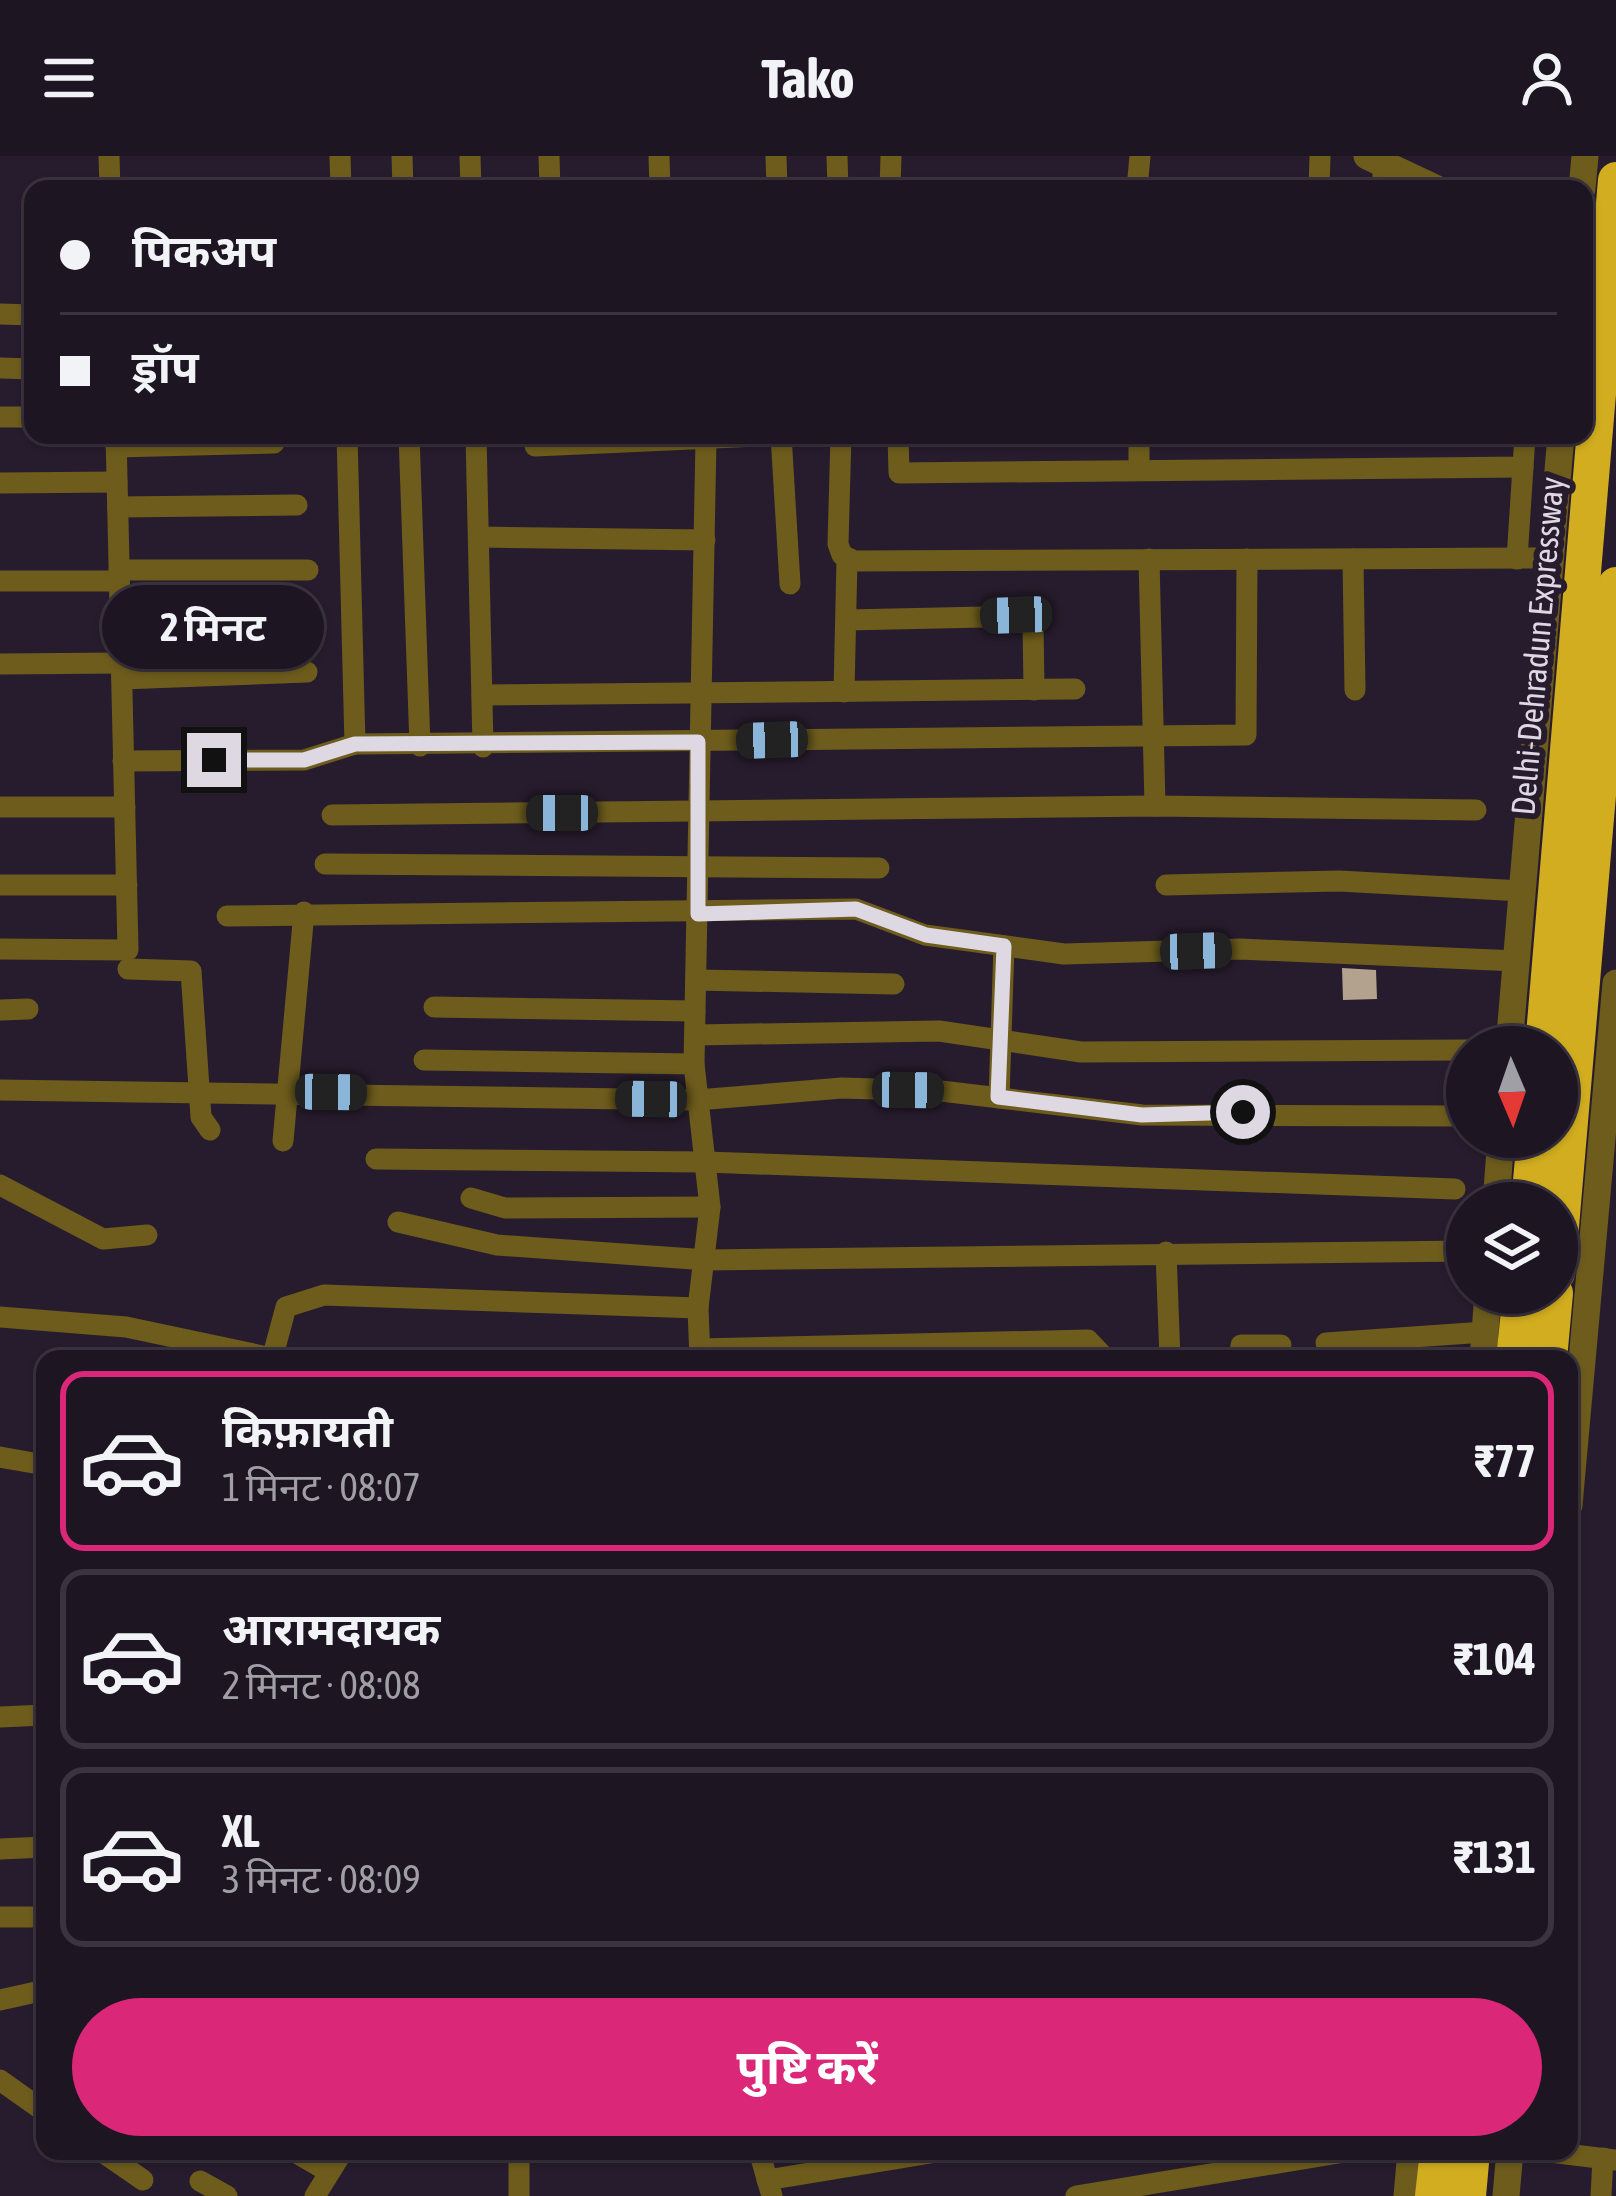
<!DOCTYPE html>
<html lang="hi">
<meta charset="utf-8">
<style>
body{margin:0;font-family:"Asap Condensed","Noto Sans Devanagari",sans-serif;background:#2a222f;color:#f1f3f6;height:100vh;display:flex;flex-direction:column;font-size:45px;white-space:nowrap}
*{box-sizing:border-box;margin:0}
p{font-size:39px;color:#a09fa5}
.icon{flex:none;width:66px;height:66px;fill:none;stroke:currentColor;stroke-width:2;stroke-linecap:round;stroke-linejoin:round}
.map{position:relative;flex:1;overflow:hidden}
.drawer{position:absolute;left:36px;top:1194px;width:1542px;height:810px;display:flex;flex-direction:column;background:#1d1522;border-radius:24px;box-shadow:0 3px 9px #0004,0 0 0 3px #3b3440}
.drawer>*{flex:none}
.top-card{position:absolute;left:24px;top:24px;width:1569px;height:264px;border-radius:24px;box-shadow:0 3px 9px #0004,0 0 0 3px #3b3440;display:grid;align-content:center;height:264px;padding:0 36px;background:#1d1522}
.needle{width:78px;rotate:178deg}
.fabs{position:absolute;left:1446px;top:870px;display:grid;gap:24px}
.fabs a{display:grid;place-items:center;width:132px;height:132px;border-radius:50%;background:#1d1522;box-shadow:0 3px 9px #0004,0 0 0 3px #3b3440;font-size:60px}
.end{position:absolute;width:54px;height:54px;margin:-27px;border:15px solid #ded8e3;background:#111;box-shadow:0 0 0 6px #111}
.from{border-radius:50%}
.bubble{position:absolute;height:84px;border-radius:42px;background:#1d1522;box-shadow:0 3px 9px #0004,0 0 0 3px #3b3440;font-size:39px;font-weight:700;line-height:84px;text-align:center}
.car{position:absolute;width:36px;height:72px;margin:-36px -18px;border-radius:15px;box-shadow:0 0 9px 3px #0007;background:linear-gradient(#222 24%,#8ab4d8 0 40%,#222 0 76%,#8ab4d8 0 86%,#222 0)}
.top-card b{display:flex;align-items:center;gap:42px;height:114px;font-size:45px}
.top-card b+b{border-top:3px solid #3b3440}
.top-card i{width:30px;height:30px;background:#f1f3f6}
ul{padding:21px 0 0;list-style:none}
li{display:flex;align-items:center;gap:36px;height:180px;margin:0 24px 18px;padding:0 12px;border:6px solid #3b3440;border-radius:24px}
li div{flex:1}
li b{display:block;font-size:45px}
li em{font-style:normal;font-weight:700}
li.on{border-color:#db2777}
li>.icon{width:108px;height:108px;stroke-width:1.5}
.cta{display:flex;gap:24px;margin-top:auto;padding:24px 36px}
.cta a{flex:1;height:138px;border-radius:72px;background:#db2777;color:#fff;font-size:48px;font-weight:700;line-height:138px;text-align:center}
header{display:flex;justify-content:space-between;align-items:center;height:156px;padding:0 36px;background:#1d1522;font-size:54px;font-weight:700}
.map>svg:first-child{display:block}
.building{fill:#b3a38e}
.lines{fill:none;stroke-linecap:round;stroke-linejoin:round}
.minor{stroke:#6d5c1c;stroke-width:21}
.tertiary{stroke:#6d5c1c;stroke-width:27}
.motorway{stroke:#d1ad1f;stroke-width:36}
.motorway-bridge{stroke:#d1ad1f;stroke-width:36}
.route{stroke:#ded8e3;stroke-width:15}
.labels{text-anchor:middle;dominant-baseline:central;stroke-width:12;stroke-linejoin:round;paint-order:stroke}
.street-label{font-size:33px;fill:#ded8e3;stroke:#271c2d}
</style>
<header><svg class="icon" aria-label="menu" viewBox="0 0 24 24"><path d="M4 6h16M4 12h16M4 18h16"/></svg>Tako<svg class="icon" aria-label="person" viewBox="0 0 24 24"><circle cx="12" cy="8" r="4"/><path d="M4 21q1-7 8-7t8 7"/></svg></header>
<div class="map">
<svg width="1616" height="2040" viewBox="0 0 1616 2040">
<rect width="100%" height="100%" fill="#271c2d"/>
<!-- building -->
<path class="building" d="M1342 812 1376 814 1377 843 1343 844Z"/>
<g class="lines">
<!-- minor -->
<g class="minor">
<path d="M109 0 110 33"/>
<path d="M340 0 341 33"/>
<path d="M402 0 403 33"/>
<path d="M470 0 471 33"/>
<path d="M549 0 550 33"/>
<path d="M659 0 660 33"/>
<path d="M776 0 777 33"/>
<path d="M837 0 838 33"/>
<path d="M890 33 891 0"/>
<path d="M974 33 1059 32"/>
<path d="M1137 33 1140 0"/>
<path d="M1319 33 1320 0"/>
<path d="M1383 33V8"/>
<path d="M0 158 33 159"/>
<path d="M0 212 33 213"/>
<path d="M0 261H33"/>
<path d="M347 279 355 588"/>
<path d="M409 279 420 590"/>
<path d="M476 279 483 591"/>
<path d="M781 279 790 428"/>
<path d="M841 279 838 388 842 399 854 405 1550 402"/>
<path d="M898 279 899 317 1523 311 1525 279"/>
<path d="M1139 279V314"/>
<path d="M535 290 780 279"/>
<path d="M116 291 274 287"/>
<path d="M0 327 117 326"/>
<path d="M118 351 297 349"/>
<path d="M479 381 705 384"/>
<path d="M1149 403 1155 650"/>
<path d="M1353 403 1355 534"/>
<path d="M1517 403 1523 311"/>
<path d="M119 414H308"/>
<path d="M0 425H119"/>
<path d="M120 457 311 454"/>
<path d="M847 464 1026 460 1033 467 1034 534"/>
<path d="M0 508 121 507"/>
<path d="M122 523 307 516"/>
<path d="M844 536 847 403"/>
<path d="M482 539 1075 533"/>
<path d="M123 605 304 604 355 588 1246 579 1247 403"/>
<path d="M0 651H125"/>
<path d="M332 659 1155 650 1476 654"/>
<path d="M325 708 879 712"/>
<path d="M0 729H127"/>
<path d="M1166 729 1339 725 1522 735"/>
<path d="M227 760 856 753 925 779 1064 798 1240 793 1517 805"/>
<path d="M0 793 128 794 116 279"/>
<path d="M128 813 191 815 201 961 210 974"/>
<path d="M696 824 894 828"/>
<path d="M434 851 695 855"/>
<path d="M0 854 28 853"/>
<path d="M695 879 939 875 1081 896 1467 894"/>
<path d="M424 904 694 908"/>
<path d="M0 934 697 944 842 932 941 935 1142 959 1467 960"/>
<path d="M999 942 1004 790"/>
<path d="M283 985 304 756"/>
<path d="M376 1003 705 1006 1455 1033"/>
<path d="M0 1029 103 1083 147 1079"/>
<path d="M471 1042 505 1052 710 1051"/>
<path d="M398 1066 497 1089 707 1104 1467 1095"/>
<path d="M1166 1096 1170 1203"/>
<path d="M0 1161 126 1171 272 1202"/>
<path d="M1326 1187 1485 1176"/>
<path d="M699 1193 1088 1184 1106 1203"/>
<path d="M272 1203 286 1151 324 1139 698 1152"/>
<path d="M700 1203 698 1152 710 1051 694 908 706 284"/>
<path d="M1240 1203 1241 1189H1281"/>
<path d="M0 1301 45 1309"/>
<path d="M0 1561 45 1559"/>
<path d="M0 1693 45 1691"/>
<path d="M0 1761H45"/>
<path d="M0 1844 45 1834"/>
<path d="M0 1924 45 1956"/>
<path d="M101 1995 143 2024"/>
<path d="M293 1995 329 2016"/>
<path d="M759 1995 772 2040"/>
<path d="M1541 1995 1616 2004"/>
<path d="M767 2024 943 1995"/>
<path d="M200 2025 227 2040"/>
<path d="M315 2040 343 1995"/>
<path d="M519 2040V1995"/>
<path d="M1076 2040 1351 1995"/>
<path d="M1601 2040 1603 2002"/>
</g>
<!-- tertiary -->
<g class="tertiary">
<path d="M1367 0 1437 33"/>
<path d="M1582 33 1585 0"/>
<path d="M1509 891 1561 279"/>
<path d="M1496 1047 1501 981"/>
<path d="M1483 1203 1488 1137"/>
<path d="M1569 1349 1616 827"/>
<path d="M1407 2040 1411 1995"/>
<path d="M1506 2040 1510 1995"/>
</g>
<!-- motorway -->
<g class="motorway">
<path d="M1529 1047 1535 981"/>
<path d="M1557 1117 1616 429"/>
<path d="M1514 1203 1521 1137"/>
<path d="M1549 1203 1555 1137"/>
<path d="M1433 2040 1438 1995"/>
<path d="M1468 2040 1472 1995"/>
</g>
<!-- motorway-bridge -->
<path class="motorway-bridge" d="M1543 891 1616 24"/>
</g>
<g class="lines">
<!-- route -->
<path class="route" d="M214 604H304L355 588 698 586V758L856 753 926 779 1004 790 998 941 1142 959 1243 956"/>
</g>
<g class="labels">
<!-- street labels -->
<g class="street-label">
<text transform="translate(1537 490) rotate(-85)">Delhi-Dehradun Expressway</text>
</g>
</g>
</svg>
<div class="fabs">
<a><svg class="needle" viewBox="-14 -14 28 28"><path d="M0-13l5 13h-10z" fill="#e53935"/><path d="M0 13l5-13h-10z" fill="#a09fa5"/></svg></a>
<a><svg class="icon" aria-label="layers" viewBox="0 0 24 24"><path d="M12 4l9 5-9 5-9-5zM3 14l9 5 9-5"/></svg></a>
</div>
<i class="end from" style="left:1243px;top:956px"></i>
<i class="end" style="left:214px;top:604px"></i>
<div class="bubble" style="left:102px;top:429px;width:222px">2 मिनट</div>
<i class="car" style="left:1016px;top:459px;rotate:268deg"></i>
<i class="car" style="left:772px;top:584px;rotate:268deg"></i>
<i class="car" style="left:562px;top:657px;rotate:270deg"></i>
<i class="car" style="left:1196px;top:795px;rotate:88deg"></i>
<i class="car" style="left:908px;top:934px;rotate:91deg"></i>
<i class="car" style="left:331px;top:936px;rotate:91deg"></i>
<i class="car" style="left:651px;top:943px;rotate:271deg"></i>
<div class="top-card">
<b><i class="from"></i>पिकअप</b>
<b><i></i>ड्रॉप</b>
</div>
<section class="drawer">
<ul>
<li class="on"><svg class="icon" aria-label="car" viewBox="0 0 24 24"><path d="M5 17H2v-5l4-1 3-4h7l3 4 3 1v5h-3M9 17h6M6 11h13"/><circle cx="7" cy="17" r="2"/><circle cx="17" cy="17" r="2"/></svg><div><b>किफ़ायती</b><p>1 मिनट · 08:07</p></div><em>₹77</em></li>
<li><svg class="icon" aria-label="car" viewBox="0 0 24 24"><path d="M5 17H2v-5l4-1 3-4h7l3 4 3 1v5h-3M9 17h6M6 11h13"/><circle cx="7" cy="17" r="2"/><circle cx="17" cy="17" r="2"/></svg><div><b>आरामदायक</b><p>2 मिनट · 08:08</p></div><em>₹104</em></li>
<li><svg class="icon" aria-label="car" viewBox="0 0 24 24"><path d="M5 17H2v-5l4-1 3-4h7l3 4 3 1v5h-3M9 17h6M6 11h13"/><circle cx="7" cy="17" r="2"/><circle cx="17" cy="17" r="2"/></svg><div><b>XL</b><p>3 मिनट · 08:09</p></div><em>₹131</em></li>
</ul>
<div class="cta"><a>पुष्टि करें</a></div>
</section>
</div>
